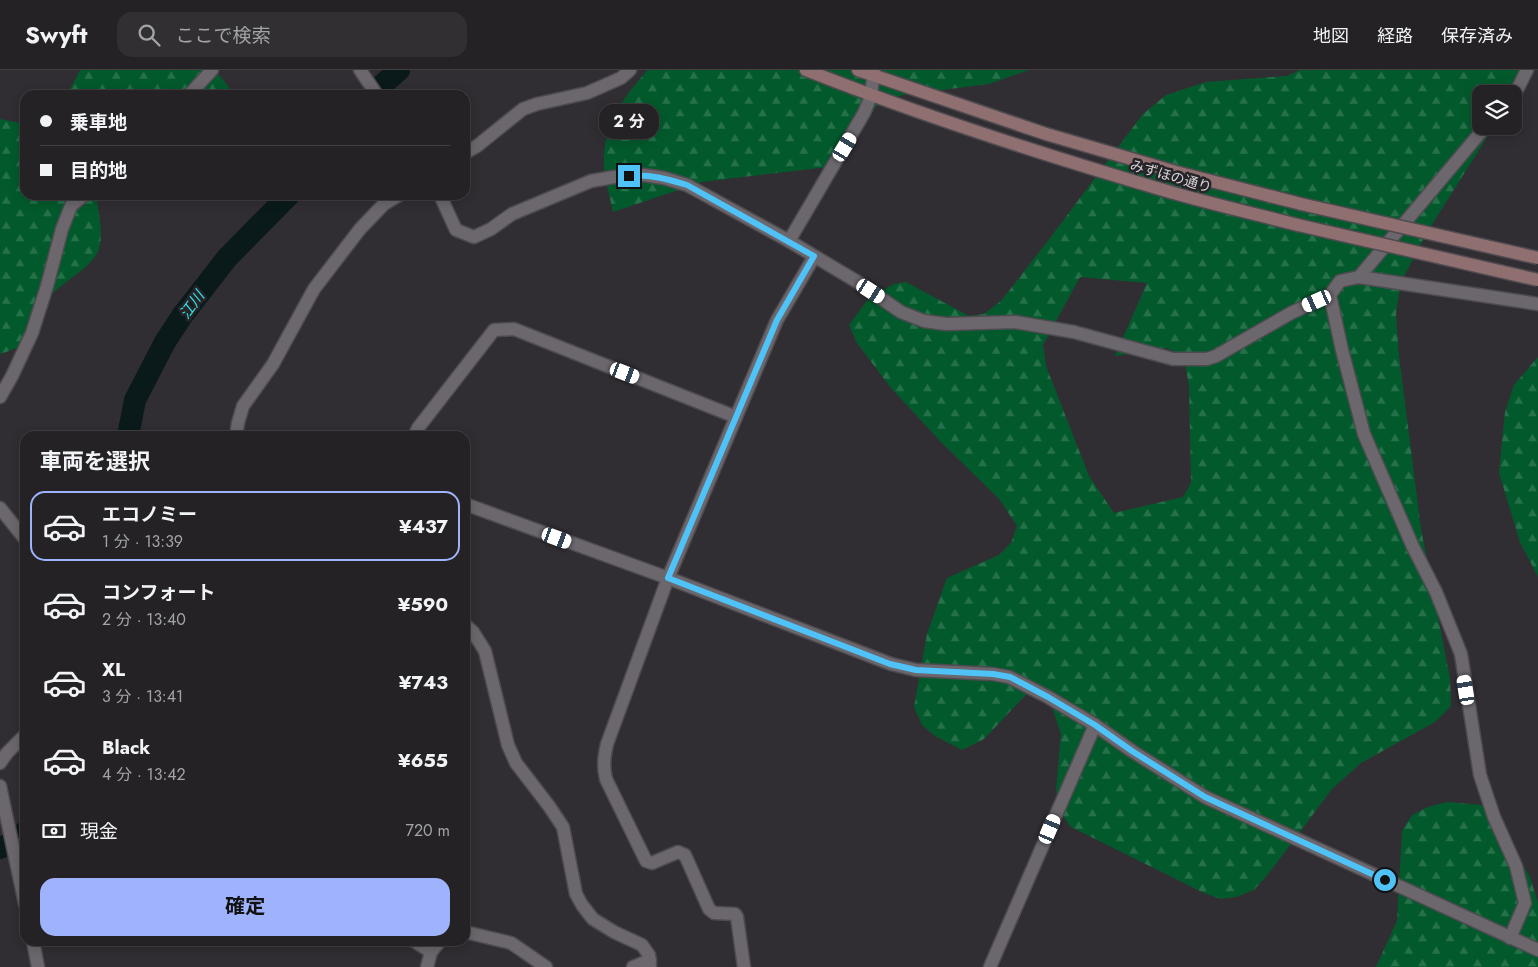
<!DOCTYPE html>
<html lang="ja">
<meta charset="utf-8">
<style>
body{margin:0;font-family:Jost,"Noto Sans JP",sans-serif;background:#312f32;color:#f1f3f6;height:100vh;display:flex;flex-direction:column;font-size:19px;white-space:nowrap}
*{box-sizing:border-box;margin:0}
p{font-size:16px;color:#a3a4a7}
.icon{flex:none;width:28px;height:28px;fill:none;stroke:currentColor;stroke-width:2;stroke-linecap:round;stroke-linejoin:round}
.map{position:relative;flex:1;overflow:hidden}
.details{position:absolute;left:20px;top:361px;width:450px;height:515px;display:flex;flex-direction:column;background:#252226;border-radius:15px;box-shadow:0 2px 12px #0003,0 0 0 1px #423f43}
.details>*{flex:none}
.top-card{position:absolute;left:20px;top:20px;width:450px;height:110px;border-radius:15px;box-shadow:0 2px 12px #0003,0 0 0 1px #423f43;display:grid;align-content:center;height:110px;padding:0 20px;background:#252226}
.controls{position:absolute;left:1472px;top:15px;display:grid;gap:10px}
.controls a{display:grid;place-items:center;width:50px;height:50px;border-radius:10px;background:#252226;box-shadow:0 2px 12px #0003,0 0 0 1px #423f43;font-size:25px}
.end{position:absolute;width:22px;height:22px;margin:-11px;border:6px solid #4fc3f7;background:#111;box-shadow:0 0 0 2px #111}
.from{border-radius:50%}
.bubble{position:absolute;height:35px;border-radius:15px;background:#252226;box-shadow:0 2px 12px #0003,0 0 0 1px #423f43;font-size:16px;font-weight:700;line-height:35px;text-align:center}
.car{position:absolute;width:15px;height:30px;margin:-15px -8px;border-radius:6px;box-shadow:0 0 4px 1px #0007;background:linear-gradient(#fff 24%,#345 0 40%,#fff 0 76%,#345 0 86%,#fff 0)}
.top-card b{display:flex;align-items:center;gap:18px;height:48px;font-size:19px}
.top-card b+b{border-top:1px solid #423f43}
.top-card i{width:12px;height:12px;background:#f1f3f6}
ul{padding:0;list-style:none}
li{display:flex;align-items:center;gap:15px;height:70px;margin:0 10px 8px;padding:0 10px;border:2px solid transparent;border-radius:15px}
li div{flex:1}
li b{display:block;font-size:19px}
li em{font-style:normal;font-weight:700}
li.selected{border-color:#9fb3fd}
li>.icon{width:45px;height:45px;stroke-width:1.5}
h2{padding:0 20px;font-size:22px;line-height:60px}
.pay{display:flex;align-items:center;gap:12px;height:55px;padding:0 20px;font-size:19px}
.pay p{margin-inline-start:auto}
.button{display:flex;gap:10px;margin-top:auto;padding:10px 20px}
.button a{flex:1;height:58px;border-radius:15px;background:#9fb3fd;color:#111;font-size:20px;font-weight:700;line-height:58px;text-align:center}
header{display:flex;align-items:center;gap:30px;box-sizing:border-box;height:70px;padding:0 25px;background:#252226;border-bottom:1px solid #423f43}
header strong{font-size:24px}
nav{display:flex;gap:28px;margin-inline-start:auto;font-size:18px}
.search{width:350px;height:45px;background:#312f32;display:flex;align-items:center;gap:12px;box-sizing:border-box;padding:0 18px;border-radius:15px;color:#a3a4a7;font-size:19px}
.map>svg:first-child{display:block}
.forest{fill:url(#forest-firs);fill-rule:evenodd}
.lines{fill:none;stroke-linecap:round;stroke-linejoin:round}
.river{stroke:#0a1a1a;stroke-width:22}
.street-casing{stroke:#4e4b50;stroke-width:15}
.secondary-casing{stroke:#4e4b50;stroke-width:15}
.street{stroke:#6b676d;stroke-width:12}
.secondary{stroke:#906f70;stroke-width:12}
.secondary-bridge-casing{stroke:#4e4b50;stroke-width:15;stroke-linecap:butt}
.secondary-bridge{stroke:#906f70;stroke-width:12}
.route{stroke:#4fc3f7;stroke-width:6}
.labels{text-anchor:middle;dominant-baseline:central;stroke-width:5;stroke-linejoin:round;paint-order:stroke}
.street-label{font-size:14px;fill:#d7d5d8;stroke:#272429}
.water-label{font-size:15px;font-style:italic;fill:#2de7e9;stroke:#272429}
</style>
<header>
<strong>Swyft</strong>
<div class="search"><svg class="icon" aria-label="search" viewBox="0 0 24 24"><circle cx="10" cy="10" r="6"/><path d="M15 15l6 6"/></svg>ここで検索</div>
<nav><a>地図</a><a>経路</a><a>保存済み</a></nav>
</header>
<div class="map">
<svg width="1538" height="897" viewBox="0 0 1538 897">
<defs>
<pattern id="forest-firs" width="22" height="20" patternUnits="userSpaceOnUse" patternTransform="scale(1.25)"><rect width="22" height="20" fill="#025a2c"/><path d="M5 1l3.5 6h-7zM16 11l3.5 6h-7z" fill="#26714a"/></pattern>
</defs>
<rect width="100%" height="100%" fill="#312e33"/>
<!-- forest -->
<g class="forest">
<path d="M80 0H215L235 25H65L72 16Z"/>
<path d="M648 0H1029L989 14 903 25 878 33 842 91 828 97 702 112 613 142C610 127 605 111 604 96 602 56 623 27 648 0Z"/>
<path d="M1300 0H1524L1514 24H1481V56H1494L1426 164 1401 212 1396 243 1399 286 1421 459 1450 609 1451 636 1435 652 1361 693 1332 719 1269 803 1254 820 1236 827 1220 829 1204 823 1071 757 1063 746 1056 721 1061 664 1048 625 1037 613 984 669 962 680 935 666 922 655 914 637 927 564 947 508 999 485 1011 473 1017 456 1000 430 940 371 891 318 857 273 849 255 869 228 894 214 906 212 969 246 984 244 1001 231 1047 172 1143 44 1166 25 1206 12 1287 6ZM1080 207 1147 213 1115 286 1167 278 1184 286 1189 317 1191 413 1183 427 1114 443 1089 406 1046 296 1043 275Z"/>
<path d="M0 49 25 54V125H96C98 142 104 162 99 179 93 197 64 211 51 225 39 238 34 257 29 274L0 284Z"/>
<path d="M1538 287V507L1520 472 1499 403 1505 342 1514 315Z"/>
<path d="M1447 732 1481 735 1490 741 1530 807 1538 833V897H1376L1397 851 1402 761 1412 745 1428 737Z"/>
</g>
<g class="lines">
<!-- river -->
<g class="river">
<path d="M373 25 382 15 399 0"/>
<path d="M128 366 135 330 165 272 182 246 227 188 289 125"/>
<path d="M0 778 16 771 25 762"/>
</g>
<defs>
<g id="street">
<path d="M360 0 377 25"/>
<path d="M1513 24 1518 18 1527 0"/>
<path d="M189 25 212 0"/>
<path d="M465 83 477 76 523 39 537 34 587 23 621 8 630 0"/>
<path d="M440 125 456 160 474 167 491 159 512 144 591 111 614 107 644 105 664 108 687 115 789 171 856 211 901 242 924 251 946 254 1015 252 1074 262 1173 289H1207L1216 286 1291 243 1330 225 1340 211 1359 207 1538 234"/>
<path d="M789 171 864 43 871 26 874 0"/>
<path d="M1359 207 1486 56"/>
<path d="M1330 225 1342 280 1364 364 1413 477 1436 522 1461 584 1480 705 1494 747 1516 796 1525 833 1510 868"/>
<path d="M0 327 12 306 32 263 47 216 62 159 71 136 84 125"/>
<path d="M236 366 238 353 243 336 273 294 314 219 360 159 384 134 399 125"/>
<path d="M414 366 418 358 494 260 514 259 736 347"/>
<path d="M465 434 668 508 891 594 916 600 993 604 1009 607 1048 627 1095 655 1132 681 1205 727 1538 880"/>
<path d="M0 438 25 469"/>
<path d="M465 555 473 562 485 581 508 675 516 693 549 736 563 757 576 824 582 835 593 849 614 862 642 875 649 885 650 897"/>
<path d="M0 693 7 683 25 665"/>
<path d="M0 716 25 834"/>
<path d="M465 862 511 873 546 897"/>
<path d="M33 871 38 897"/>
<path d="M414 871 431 882"/>
<path d="M427 897 431 882 440 871"/>
<path d="M633 897 650 890"/>
<path d="M744 897 737 847 735 844 714 843 709 839 685 785 678 782 652 793 646 791 606 709C603 696 604 687 607 674L668 508 777 250 814 187"/>
<path d="M990 897 1095 655"/>
</g>
<g id="secondary">
<path d="M806 0C925 47 1047 86 1170 122 1212 134 1255 144 1298 155"/>
<path d="M858 0 1046 64 1176 102 1301 134"/>
</g>
</defs>
<!-- street casing -->
<use href="#street" class="street-casing"/>
<!-- secondary casing -->
<use href="#secondary" class="secondary-casing"/>
<!-- street -->
<use href="#street" class="street"/>
<!-- secondary -->
<use href="#secondary" class="secondary"/>
<defs>
<g id="secondary-bridge">
<path d="M1301 134 1538 188"/>
<path d="M1298 155 1538 210"/>
</g>
</defs>
<!-- secondary-bridge casing -->
<use href="#secondary-bridge" class="secondary-bridge-casing"/>
<!-- secondary-bridge -->
<use href="#secondary-bridge" class="secondary-bridge"/>
</g>
<g class="lines">
<!-- route -->
<path class="route" d="M629 106C650 104 667 109 687 115L814 186 777 250 668 508 890 594 916 600 993 604 1010 607 1048 627 1095 655 1132 681 1205 727 1385 810"/>
</g>
<g class="labels">
<!-- street labels -->
<g class="street-label">
<text transform="translate(1171 106) rotate(16)">みずほの通り</text>
</g>
<!-- water labels -->
<g class="water-label">
<text transform="translate(192 235) rotate(-54)">江川</text>
</g>
</g>
</svg>
<div class="controls">
<a><svg class="icon" aria-label="layers" viewBox="0 0 24 24"><path d="M12 4l9 5-9 5-9-5zM3 14l9 5 9-5"/></svg></a>
</div>
<i class="end from" style="left:1385px;top:810px"></i>
<i class="end" style="left:629px;top:106px"></i>
<div class="bubble" style="left:599px;top:34px;width:60px">2 分</div>
<i class="car" style="left:845px;top:77px;rotate:31deg"></i>
<i class="car" style="left:871px;top:221px;rotate:123deg"></i>
<i class="car" style="left:1317px;top:231px;rotate:246deg"></i>
<i class="car" style="left:625px;top:303px;rotate:111deg"></i>
<i class="car" style="left:557px;top:468px;rotate:110deg"></i>
<i class="car" style="left:1466px;top:620px;rotate:351deg"></i>
<i class="car" style="left:1050px;top:759px;rotate:23deg"></i>
<div class="top-card">
<b><i class="from"></i>乗車地</b>
<b><i></i>目的地</b>
</div>
<section class="details">
<h2>車両を選択</h2>
<ul>
<li class="selected"><svg class="icon" aria-label="car" viewBox="0 0 24 24"><path d="M5 17H2v-5l4-1 3-4h7l3 4 3 1v5h-3M9 17h6M6 11h13"/><circle cx="7" cy="17" r="2"/><circle cx="17" cy="17" r="2"/></svg><div><b>エコノミー</b><p>1 分 · 13:39</p></div><em>¥437</em></li>
<li><svg class="icon" aria-label="car" viewBox="0 0 24 24"><path d="M5 17H2v-5l4-1 3-4h7l3 4 3 1v5h-3M9 17h6M6 11h13"/><circle cx="7" cy="17" r="2"/><circle cx="17" cy="17" r="2"/></svg><div><b>コンフォート</b><p>2 分 · 13:40</p></div><em>¥590</em></li>
<li><svg class="icon" aria-label="car" viewBox="0 0 24 24"><path d="M5 17H2v-5l4-1 3-4h7l3 4 3 1v5h-3M9 17h6M6 11h13"/><circle cx="7" cy="17" r="2"/><circle cx="17" cy="17" r="2"/></svg><div><b>XL</b><p>3 分 · 13:41</p></div><em>¥743</em></li>
<li><svg class="icon" aria-label="car" viewBox="0 0 24 24"><path d="M5 17H2v-5l4-1 3-4h7l3 4 3 1v5h-3M9 17h6M6 11h13"/><circle cx="7" cy="17" r="2"/><circle cx="17" cy="17" r="2"/></svg><div><b>Black</b><p>4 分 · 13:42</p></div><em>¥655</em></li>
</ul>
<div class="pay"><svg class="icon" aria-label="cash" viewBox="0 0 24 24"><path d="M3 7h18v10H3z"/><circle cx="12" cy="12" r="2"/></svg>現金<p>720 m</p></div>
<div class="button"><a>確定</a></div>
</section>
</div>
